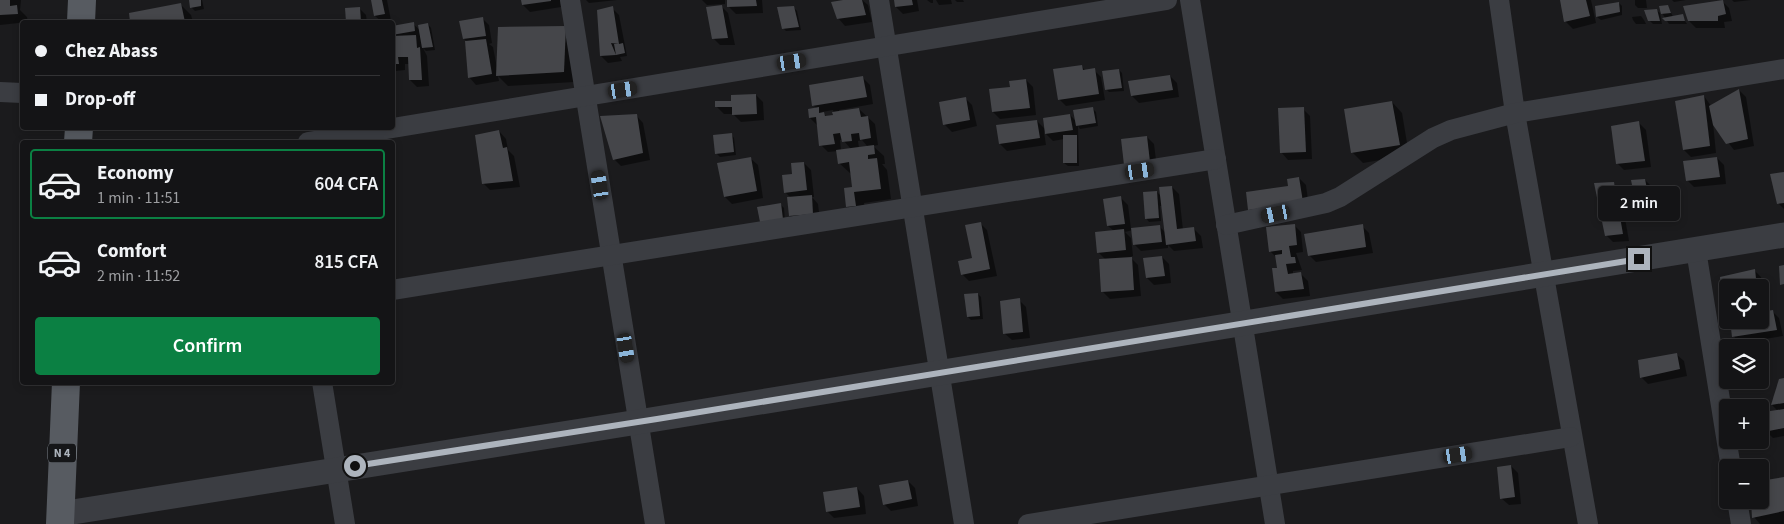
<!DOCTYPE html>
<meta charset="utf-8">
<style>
body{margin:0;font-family:"Source Sans 3",sans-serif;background:#212123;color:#f1f3f6;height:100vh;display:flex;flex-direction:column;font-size:19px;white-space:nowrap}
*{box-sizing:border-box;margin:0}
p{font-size:16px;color:#9d9ea1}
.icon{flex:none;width:28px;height:28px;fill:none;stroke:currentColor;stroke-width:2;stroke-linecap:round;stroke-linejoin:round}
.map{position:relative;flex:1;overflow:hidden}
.side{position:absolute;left:20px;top:140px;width:375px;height:245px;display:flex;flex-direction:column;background:#141416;border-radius:5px;box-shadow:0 2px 8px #0003,0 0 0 1px #333335}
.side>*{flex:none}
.banner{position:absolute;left:20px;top:20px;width:375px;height:110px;border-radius:5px;box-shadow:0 2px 8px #0003,0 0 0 1px #333335;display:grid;align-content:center;height:110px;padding:0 15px;background:#141416}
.buttons{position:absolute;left:1719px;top:279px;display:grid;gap:10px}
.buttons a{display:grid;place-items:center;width:50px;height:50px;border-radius:5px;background:#141416;box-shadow:0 2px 8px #0003,0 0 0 1px #333335;font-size:25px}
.end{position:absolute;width:22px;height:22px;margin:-11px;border:6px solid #adb4bd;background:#111;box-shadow:0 0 0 2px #111}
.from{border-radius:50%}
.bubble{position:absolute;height:35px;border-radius:5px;background:#141416;box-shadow:0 2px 8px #0003,0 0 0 1px #333335;font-size:16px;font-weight:600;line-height:35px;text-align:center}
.car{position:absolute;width:15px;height:30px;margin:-15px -8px;border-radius:6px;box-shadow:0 0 4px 1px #0007;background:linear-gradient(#222 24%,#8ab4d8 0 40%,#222 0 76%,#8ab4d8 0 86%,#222 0)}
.banner b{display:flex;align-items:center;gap:18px;height:48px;font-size:19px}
.banner b+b{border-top:1px solid #333335}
.banner i{width:12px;height:12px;background:#f1f3f6}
ul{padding:9px 0 0;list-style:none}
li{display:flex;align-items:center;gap:15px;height:70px;margin:0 10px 8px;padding:0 5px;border:2px solid transparent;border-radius:5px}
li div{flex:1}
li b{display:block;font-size:19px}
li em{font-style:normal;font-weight:600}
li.on{border-color:#0b8043}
li>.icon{width:45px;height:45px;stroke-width:1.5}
.cta{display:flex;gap:10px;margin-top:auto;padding:10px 15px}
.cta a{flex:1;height:58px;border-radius:5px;background:#0b8043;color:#fff;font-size:20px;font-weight:600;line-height:58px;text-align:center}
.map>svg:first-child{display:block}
.shadow{fill:#0007;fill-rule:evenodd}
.building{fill:#45464a}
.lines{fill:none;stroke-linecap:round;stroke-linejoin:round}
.minor{stroke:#3b3d42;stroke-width:20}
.tertiary{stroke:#3b3d42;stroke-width:25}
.primary{stroke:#575b61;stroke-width:28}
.route{stroke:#adb4bd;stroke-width:6}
.labels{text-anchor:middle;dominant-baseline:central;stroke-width:4.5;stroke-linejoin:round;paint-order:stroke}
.shield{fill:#151618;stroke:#7f858c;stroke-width:1}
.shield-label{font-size:12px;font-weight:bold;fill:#adb4bd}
</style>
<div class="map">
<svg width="1784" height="524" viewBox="0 0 1784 524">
<rect width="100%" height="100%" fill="#1b1b1d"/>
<!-- shadow -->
<g class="shadow">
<path d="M0 0H21L20 10 27 17 28 22 0 25Z"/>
<path d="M190 0H202L204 9 195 11 191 7Z"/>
<path d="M372 0H387L391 21 382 22 375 16Z"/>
<path d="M522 0H560L561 7 530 12 523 5Z"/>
<path d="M586 0H617L589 3Z"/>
<path d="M702 0H725V4L707 5Z"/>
<path d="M728 0H762L763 13 736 14 729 7Z"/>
<path d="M850 0H862L868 5 872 22 845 26 838 18Z"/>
<path d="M895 0H917L919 11 903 14 896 7Z"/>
<path d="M927 0H933V3H931Z"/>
<path d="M936 0H951L952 4 939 5Z"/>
<path d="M955 0H963L964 2H957Z"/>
<path d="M1562 0H1591L1596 23 1573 29 1566 22Z"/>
<path d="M1635 0H1646L1647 8H1638L1635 5Z"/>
<path d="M1672 0H1686L1674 2Z"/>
<path d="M1732 0H1751L1734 2Z"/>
<path d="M1722 1 1729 8 1732 21 1724 22 1725 28H1696L1689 21Z"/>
<path d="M1619 3 1622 6V15L1601 20 1597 17V7Z"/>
<path d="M181 5 191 15 193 22H131L130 14Z"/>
<path d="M721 6 728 13 735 45H720L713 38Z"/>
<path d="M1668 6 1673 17 1682 16 1687 24H1669L1662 13Z"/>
<path d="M793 7 797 11 801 30 786 31 783 28Z"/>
<path d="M359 8 366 15 367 22H347L346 9Z"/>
<path d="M612 8 619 15 627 56 620 57 622 61 608 63 601 56Z"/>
<path d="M1656 10 1660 13 1662 24H1653L1649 20Z"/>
<path d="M1641 16 1644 20 1646 24H1636L1633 20 1632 17Z"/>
<path d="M482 18 489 25 492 43 489 44 493 47 497 68 565 27 574 82 508 86 498 76 499 81 476 85 469 77 468 42 464 39 461 22Z"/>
<path d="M413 24 420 30 428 24 431 28 435 50 426 51 423 48 427 56 429 86 417 87 410 80 409 64H405V70L396 71 392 67V27Z"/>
<path d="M1081 66 1086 71 1094 70 1101 77 1105 100 1066 106 1059 99Z"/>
<path d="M1119 70 1122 73 1124 91 1109 92 1106 89Z"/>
<path d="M1170 76 1177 83 1179 97 1139 103 1132 96Z"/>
<path d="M863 78 870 85 873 104 839 110V112L859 109 875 124 878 145 873 146 884 156 885 164H882L887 170 891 199 864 203 866 216 858 217 847 206 853 188 851 174 839 163 838 151 828 152 821 145 817 125 810 118 817 109 813 105ZM833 110 834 116 827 117 822 112ZM840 140H843L851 149 841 150ZM862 140 868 147 859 148 858 141Z"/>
<path d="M1026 80 1033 87 1036 115 1000 119 993 112 1012 88Z"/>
<path d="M1739 90 1746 97 1754 146 1734 150 1713 123 1716 153 1691 157 1684 150 1677 102 1704 96 1711 106Z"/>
<path d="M756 95 763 102 764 120 741 122 733 114H724L717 107Z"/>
<path d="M965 98 972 105 977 126 952 132 945 125Z"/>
<path d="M1392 102 1402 113 1409 155 1363 163 1352 152Z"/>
<path d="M1093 109 1096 112 1098 126 1080 129 1078 126 1079 166H1068L1064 163V139L1053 141 1044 132 1046 145 1007 151 1000 144 1037 121 1046 130 1070 115 1076 121Z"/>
<path d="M1303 109 1310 116 1312 159 1288 160 1281 152Z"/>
<path d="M636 115 643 123 650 160 621 166 614 159Z"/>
<path d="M1639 123 1646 130 1651 167 1624 170 1617 163Z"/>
<path d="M239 128H262L243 131Z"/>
<path d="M499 131 506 139 508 150 514 156 520 187 490 190 483 183Z"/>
<path d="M731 134 734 138 736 155 720 157 717 154Z"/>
<path d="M1147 137 1154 144 1157 168 1132 171Z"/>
<path d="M750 158 758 165 763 198 732 204 725 197Z"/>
<path d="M1717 158 1724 165 1726 184 1694 187 1687 180Z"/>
<path d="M804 163 811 170 814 197H812L818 204 820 221 797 223 790 216 791 198 785 192 794 175Z"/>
<path d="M1784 173V209L1778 203Z"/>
<path d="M1299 178 1306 185 1309 208 1289 187Z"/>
<path d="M1645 180 1652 187 1657 216 1635 221 1628 214 1634 186Z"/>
<path d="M1613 183 1620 190 1629 241 1613 242 1606 235Z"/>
<path d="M1172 187 1179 194 1183 230 1194 229 1201 236 1203 248 1174 251 1168 245V248L1141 251 1134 244 1133 230 1125 232 1131 238 1133 256 1130 257 1138 265 1141 296 1110 299 1103 292 1106 260 1098 252 1114 231 1108 226 1121 198 1128 205 1131 229 1159 226 1166 233 1163 206H1160L1161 221 1149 222 1146 218 1157 192 1162 197Z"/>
<path d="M780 204 784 208 785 222 764 225Z"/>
<path d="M980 223 987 230 997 276 969 281 962 274 973 259Z"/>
<path d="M1294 225 1301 232 1303 252 1296 253 1302 270 1293 271V274H1301L1308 281 1310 296 1283 299 1276 292 1278 269 1277 258 1270 251Z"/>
<path d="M1362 226 1369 233 1373 253 1316 262 1309 255Z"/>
<path d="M1162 257 1169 264 1171 283 1154 285 1147 278Z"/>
<path d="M1754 270 1761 277 1764 295 1760 296V288H1728V318L1725 315 1721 278Z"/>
<path d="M978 294 981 297 983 319 971 320 968 317Z"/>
<path d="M1019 300 1026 307 1030 338 1012 340 1004 333Z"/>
<path d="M1772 311 1779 318 1783 336 1741 343 1733 336 1730 320H1760V313Z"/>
<path d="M1750 344 1753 348H1734Z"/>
<path d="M1676 354 1684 361 1687 376 1648 384 1641 377Z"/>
<path d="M1728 367V380L1723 368Z"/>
<path d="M1780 380H1784V436L1773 438 1766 431V413L1778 411 1772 405Z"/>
<path d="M1511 466 1518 473 1521 504 1509 505 1501 498Z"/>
<path d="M1784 478V524H1760L1754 517 1752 500H1760V483Z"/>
<path d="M908 481 915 488 918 506 891 511 884 504Z"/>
<path d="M857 488 864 496 866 514 834 518 827 511Z"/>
</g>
<!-- building -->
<g class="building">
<path d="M0 0H10V6L17 5 18 14 0 15Z"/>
<path d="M189 0H201V6L190 8Z"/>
<path d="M371 0H382L385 14 374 16Z"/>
<path d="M521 0H551V1L522 5Z"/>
<path d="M727 0H756L757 6 727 7Z"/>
<path d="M843 0H862L866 15 837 19 831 2Z"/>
<path d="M894 0H912L913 5 895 7Z"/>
<path d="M1560 0H1586L1590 16 1564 22Z"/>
<path d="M1723 0 1726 14 1718 16V21H1688L1683 6Z"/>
<path d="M1619 2 1620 12 1596 17 1595 6Z"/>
<path d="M181 3 185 22H130L129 13Z"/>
<path d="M722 5 728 38 712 39 706 7Z"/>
<path d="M1668 5 1671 13 1661 14 1659 6Z"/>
<path d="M613 6 619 44 623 43 625 53 616 55 614 44H619L611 43 616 55 600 56 597 10Z"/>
<path d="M794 6 799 27 782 29 777 7Z"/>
<path d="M360 7 361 22H346L345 8Z"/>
<path d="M1657 9 1660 21H1648L1644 10Z"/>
<path d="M1683 14 1685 21H1665L1662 18Z"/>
<path d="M483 17 486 36 463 39 459 21Z"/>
<path d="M414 22 415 31 392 35V26Z"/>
<path d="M428 23 433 47 422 48 418 25Z"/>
<path d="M566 26 564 72 496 76 498 27Z"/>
<path d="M416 35 417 48 420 47 422 80H409L408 57H398L399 64H392V36Z"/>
<path d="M486 39 492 74 468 78 465 41Z"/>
<path d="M1082 65 1083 70 1095 68 1099 94 1058 100 1053 69Z"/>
<path d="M1119 69 1122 88 1105 90 1102 71Z"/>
<path d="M1170 75 1173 90 1131 96 1128 81Z"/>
<path d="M863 76 867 97 812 106 809 85Z"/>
<path d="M1026 79 1030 108 992 112 989 89 1010 87 1009 81Z"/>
<path d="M1739 89 1748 139 1726 144 1713 125 1709 106Z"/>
<path d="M756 94 757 114 732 115V107H715V101H731V95Z"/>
<path d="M1704 95 1710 146 1683 150 1675 101Z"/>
<path d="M966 97 970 120 943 125 939 102Z"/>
<path d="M1392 101 1400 145 1351 153 1344 109Z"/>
<path d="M819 107V113L824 112 825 116 833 115 832 112 859 108 861 117 868 116 871 138 860 140 859 133 851 134 852 141 842 142 840 133 833 134 835 144 819 146 816 117 809 118 808 109Z"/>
<path d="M1093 107 1096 123 1076 126 1073 110Z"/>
<path d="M1304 107 1306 152 1280 153 1278 108Z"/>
<path d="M637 114 643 153 613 160 600 116Z"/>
<path d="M1070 114 1073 130 1045 134 1043 118Z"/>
<path d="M1037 120 1040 138 999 144 996 125Z"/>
<path d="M1639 121 1645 161 1616 164 1611 126Z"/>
<path d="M499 130 503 148 507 147 513 181 482 184 475 135Z"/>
<path d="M732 133 734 152 715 154 713 135Z"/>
<rect x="1063" y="135" width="14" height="28"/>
<path d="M1147 136 1150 162 1124 165 1121 139Z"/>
<path d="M874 145 875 154 868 155V159L877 158 881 189 854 192 856 206 846 207 844 188 852 187 849 162 838 164 836 150Z"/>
<path d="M751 157 757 191 724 197 717 163Z"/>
<path d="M1717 157 1720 177 1686 181 1683 161Z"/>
<path d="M804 162 807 190 784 193 782 175 792 174 791 163Z"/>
<path d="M1784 172V203L1777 204 1770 174Z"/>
<path d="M1299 177 1303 202 1248 210 1246 192 1288 186 1287 179Z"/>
<path d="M1645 179 1651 209 1627 215 1622 186 1632 185 1631 180Z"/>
<path d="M1614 182 1623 234 1605 236 1594 183Z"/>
<path d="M1172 186 1177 229 1194 227 1196 241 1166 245 1159 187Z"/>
<path d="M1157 191 1159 218 1145 219 1143 192Z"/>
<path d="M812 195 813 214 789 216 787 197Z"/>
<path d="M1121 196 1125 224 1107 226 1103 199Z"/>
<path d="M781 203 783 219 760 222 757 207Z"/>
<path d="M981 222 990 269 961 275 958 261 972 258 965 225Z"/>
<path d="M1295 224 1297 245 1289 246 1291 257H1295L1296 263 1286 264 1288 274 1301 272 1304 289 1275 292 1272 268H1277L1275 255 1282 254V250L1269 252 1266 227Z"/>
<path d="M1363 224 1366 247 1308 256 1304 234Z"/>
<path d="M1160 225 1162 242 1133 245 1131 228Z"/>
<path d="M1124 229 1126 250 1097 253 1095 232Z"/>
<path d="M1162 256 1165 276 1146 278 1143 258Z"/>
<path d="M1132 257 1134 290 1101 292 1099 259Z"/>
<path d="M1784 265V284L1780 285 1779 266Z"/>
<path d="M1755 269 1757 288H1728V315L1724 316 1720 277Z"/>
<path d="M978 293 980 316 967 317 964 294Z"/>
<path d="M1020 298 1023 332 1003 334 1000 301Z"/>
<path d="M1773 310 1777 330 1732 337 1730 320H1760V312Z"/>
<path d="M1677 353 1680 369 1640 378 1638 360Z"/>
<path d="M1784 378V403L1771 405 1779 379Z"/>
<path d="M1784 409V428L1764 432 1767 427 1764 429V412Z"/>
<path d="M1511 465 1515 497 1500 499 1497 467Z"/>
<path d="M1784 477V511L1752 518 1751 500H1760V481Z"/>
<path d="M908 480 912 499 883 505 879 485Z"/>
<path d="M857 487 860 507 826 512 823 492Z"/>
</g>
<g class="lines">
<!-- minor -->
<g class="minor">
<path d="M570 0 655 524"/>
<path d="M879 0 964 524"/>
<path d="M1190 0 1275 524"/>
<path d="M1499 0 1515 113 1588 524"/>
<path d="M0 92 22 93"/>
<path d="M308 142 1167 0"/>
<path d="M1226 225 1326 203 1340 197 1433 138 1451 130 1515 113 1784 69"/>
<path d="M1696 250 1731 468"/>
<path d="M392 290 1216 159"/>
<path d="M322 382 345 524"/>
<path d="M1737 500 1741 524"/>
<path d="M1028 524 1571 437"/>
</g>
<!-- tertiary -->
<path class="tertiary" d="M60 514 638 422 1784 235"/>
<!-- primary -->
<g class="primary">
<path d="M81 22 82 0"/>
<path d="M78 142 79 128"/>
<path d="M60 524 66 382"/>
</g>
</g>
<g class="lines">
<!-- route -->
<path class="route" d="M355 466 657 419 1639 259"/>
</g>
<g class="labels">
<!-- shield labels -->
<rect class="shield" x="48" y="443.5" width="28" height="19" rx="4"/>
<g class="shield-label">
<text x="62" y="453">N 4</text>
</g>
</g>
</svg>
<div class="buttons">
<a><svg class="icon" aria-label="locate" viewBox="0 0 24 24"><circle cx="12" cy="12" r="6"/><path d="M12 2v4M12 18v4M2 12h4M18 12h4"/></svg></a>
<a><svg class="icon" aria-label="layers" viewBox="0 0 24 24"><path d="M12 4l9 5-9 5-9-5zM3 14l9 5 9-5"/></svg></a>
<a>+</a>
<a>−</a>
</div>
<i class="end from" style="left:355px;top:466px"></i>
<i class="end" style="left:1639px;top:259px"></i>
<div class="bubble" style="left:1598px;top:186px;width:82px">2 min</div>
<i class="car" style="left:792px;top:62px;rotate:81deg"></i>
<i class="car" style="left:623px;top:90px;rotate:81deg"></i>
<i class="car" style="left:1140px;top:171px;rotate:81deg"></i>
<i class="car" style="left:600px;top:185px;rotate:351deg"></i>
<i class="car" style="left:1276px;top:214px;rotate:258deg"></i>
<i class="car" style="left:626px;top:348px;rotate:171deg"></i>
<i class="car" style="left:1458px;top:455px;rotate:81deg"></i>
<div class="banner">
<b><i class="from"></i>Chez Abass</b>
<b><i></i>Drop-off</b>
</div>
<section class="side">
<ul>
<li class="on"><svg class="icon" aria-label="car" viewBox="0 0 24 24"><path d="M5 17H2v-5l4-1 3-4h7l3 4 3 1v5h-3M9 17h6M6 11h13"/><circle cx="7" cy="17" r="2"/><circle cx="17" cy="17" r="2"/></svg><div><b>Economy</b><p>1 min · 11:51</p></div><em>604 CFA</em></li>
<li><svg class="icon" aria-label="car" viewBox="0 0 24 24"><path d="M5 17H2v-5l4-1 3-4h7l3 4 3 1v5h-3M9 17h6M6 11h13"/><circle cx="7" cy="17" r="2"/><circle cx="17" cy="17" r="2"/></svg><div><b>Comfort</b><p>2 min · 11:52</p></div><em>815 CFA</em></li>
</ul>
<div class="cta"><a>Confirm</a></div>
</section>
</div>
